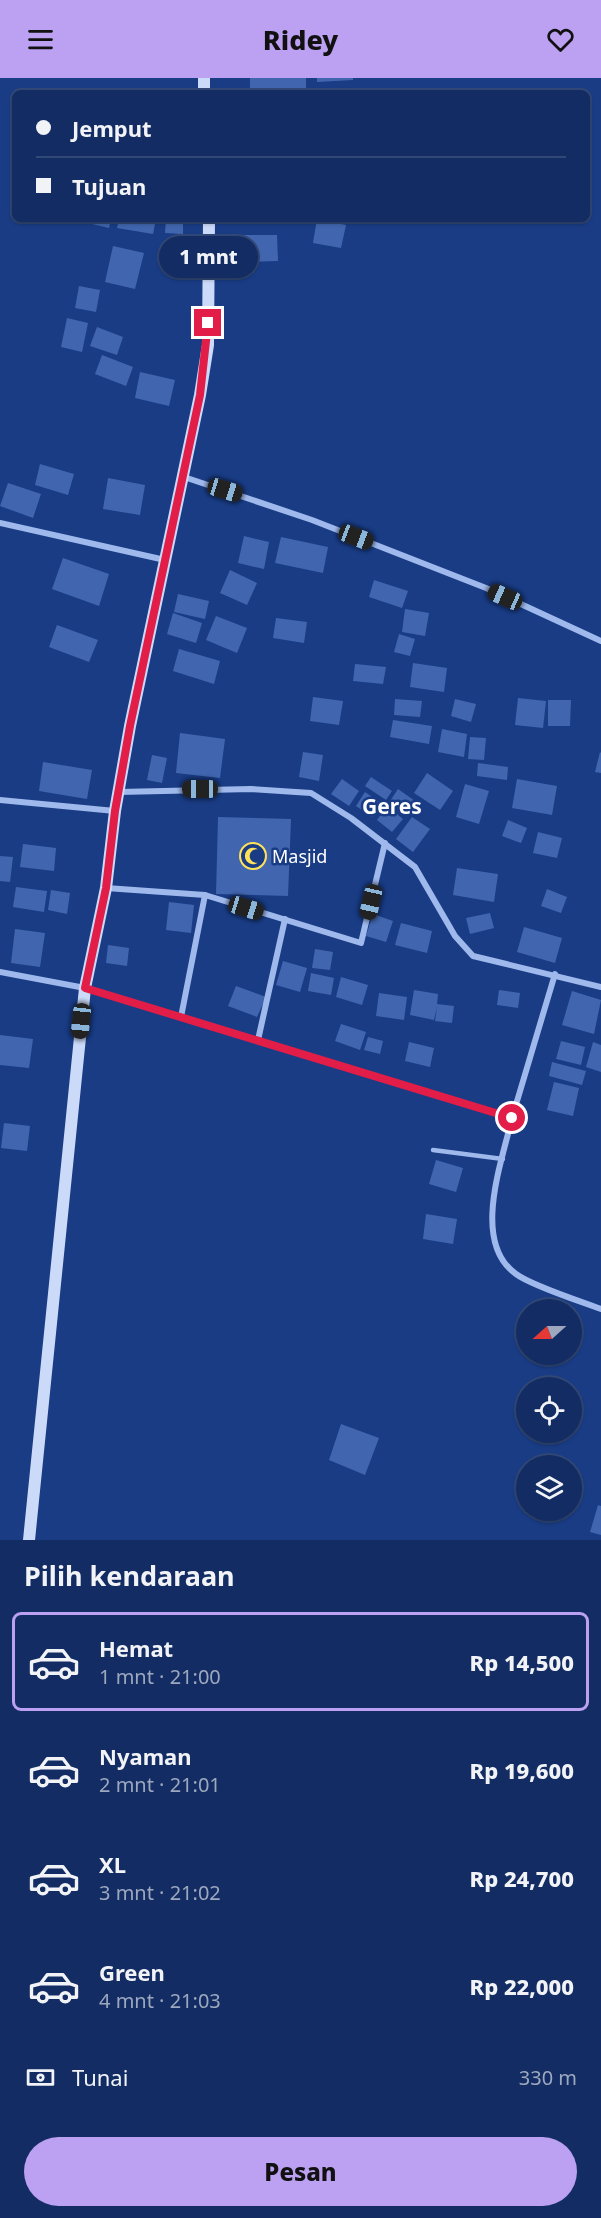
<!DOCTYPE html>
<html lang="id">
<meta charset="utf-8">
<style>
body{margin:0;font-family:"Noto Sans",sans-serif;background:#20396d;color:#f1f3f6;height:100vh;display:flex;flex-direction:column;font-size:22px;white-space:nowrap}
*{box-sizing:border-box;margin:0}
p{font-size:20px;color:#9da8bf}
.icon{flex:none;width:33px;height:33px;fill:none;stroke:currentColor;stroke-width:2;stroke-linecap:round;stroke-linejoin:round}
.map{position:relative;height:1462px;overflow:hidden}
.panel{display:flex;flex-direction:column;background:#132d64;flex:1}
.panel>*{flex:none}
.top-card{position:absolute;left:12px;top:12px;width:578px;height:132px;border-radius:9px;box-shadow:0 2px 4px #0004,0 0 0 2px #324978;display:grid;align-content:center;height:132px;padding:0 24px;background:#132d64}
.needle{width:39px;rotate:249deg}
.tools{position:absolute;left:516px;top:1221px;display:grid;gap:12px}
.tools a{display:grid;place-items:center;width:66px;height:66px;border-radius:50%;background:#132d64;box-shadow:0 2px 4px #0004,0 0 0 2px #324978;font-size:30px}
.end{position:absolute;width:27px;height:27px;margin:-14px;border:8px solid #e11d48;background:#fff;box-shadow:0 0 0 3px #fff}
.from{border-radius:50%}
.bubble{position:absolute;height:42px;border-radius:21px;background:#132d64;box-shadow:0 2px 4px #0004,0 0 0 2px #324978;font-size:20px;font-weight:800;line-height:42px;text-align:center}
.car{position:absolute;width:18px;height:36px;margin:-18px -9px;border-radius:8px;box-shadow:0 0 4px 2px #0007;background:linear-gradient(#222 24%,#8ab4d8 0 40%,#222 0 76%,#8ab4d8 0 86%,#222 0)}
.top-card b{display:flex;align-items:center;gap:21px;height:57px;font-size:22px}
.top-card b+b{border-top:2px solid #324978}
.top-card i{width:15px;height:15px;background:#f1f3f6}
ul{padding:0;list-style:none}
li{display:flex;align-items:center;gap:18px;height:99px;margin:0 12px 9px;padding:0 12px;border:3px solid transparent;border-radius:9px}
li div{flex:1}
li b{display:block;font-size:22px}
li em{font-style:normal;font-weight:800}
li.selected{border-color:#bca0f2}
li>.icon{width:54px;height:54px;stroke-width:1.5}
h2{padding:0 24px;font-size:27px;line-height:72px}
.pay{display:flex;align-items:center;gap:15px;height:66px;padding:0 24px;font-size:22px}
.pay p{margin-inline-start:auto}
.button{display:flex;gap:12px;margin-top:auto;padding:12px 24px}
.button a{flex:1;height:69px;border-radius:36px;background:#bca0f2;color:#111;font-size:24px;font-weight:800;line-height:69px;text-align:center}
header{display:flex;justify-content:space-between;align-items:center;height:78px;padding:0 24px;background:#bca0f2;color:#111;font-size:27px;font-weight:800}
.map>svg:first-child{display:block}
.building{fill:#4166af}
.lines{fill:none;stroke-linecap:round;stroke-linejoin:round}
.lane{stroke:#9fb9ec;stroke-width:4.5}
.street{stroke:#9fb9ec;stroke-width:6}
.secondary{stroke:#cbdaf9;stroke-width:12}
.route{stroke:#e11d48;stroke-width:8}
.labels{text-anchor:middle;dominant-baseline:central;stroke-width:5;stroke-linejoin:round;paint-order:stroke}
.poi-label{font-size:18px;fill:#fff;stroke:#193c85;text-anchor:start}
.quarter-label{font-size:21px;font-weight:bold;fill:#fff;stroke:#193c85}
</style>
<header><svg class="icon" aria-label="menu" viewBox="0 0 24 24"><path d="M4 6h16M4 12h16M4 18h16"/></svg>Ridey<svg class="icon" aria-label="heart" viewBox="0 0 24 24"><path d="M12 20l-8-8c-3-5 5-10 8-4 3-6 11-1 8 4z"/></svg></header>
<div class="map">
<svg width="601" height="1462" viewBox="0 0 601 1462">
<rect width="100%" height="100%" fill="#193c85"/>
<!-- building -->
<g class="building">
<path d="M250 0H306V11L250 10Z"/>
<path d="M317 0H353V2L317 4Z"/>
<rect x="306" y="11" width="35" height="4"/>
<path d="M89 141H111L109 150 88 145Z"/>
<path d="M119 141H156L153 156 117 150Z"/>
<path d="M166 141H183V156L165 155Z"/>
<path d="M317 141 346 147 341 170 313 165Z"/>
<path d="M244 157H277L278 183 244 184Z"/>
<path d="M113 168 144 175 135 211 105 204Z"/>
<path d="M79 208 100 212 96 234 75 230Z"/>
<path d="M67 240 88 245 82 274 61 269Z"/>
<path d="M97 249 123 259 117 277 90 268Z"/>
<path d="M102 277 133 289 126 308 95 296Z"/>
<path d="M140 294 175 302 169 328 135 320Z"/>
<path d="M40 386 74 396 68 417 35 407Z"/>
<path d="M108 400 145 407 140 437 103 431Z"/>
<path d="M8 405 41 416 33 440 0 428Z"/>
<path d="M244 458 269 464 264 491 238 485Z"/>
<path d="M281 459 328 469 323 495 275 485Z"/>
<path d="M63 480 109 496 99 528 52 511Z"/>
<path d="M230 492 257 505 247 527 220 515Z"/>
<path d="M374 502 408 513 402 530 369 519Z"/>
<path d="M178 516 209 523 205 541 174 534Z"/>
<path d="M405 531 429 535 425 558 402 554Z"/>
<path d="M173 535 202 545 196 565 167 556Z"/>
<path d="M216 538 247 550 237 575 206 562Z"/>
<path d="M276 540 307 544 304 565 273 560Z"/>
<path d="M57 547 98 562 89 584 49 569Z"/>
<path d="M399 556 415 561 410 578 394 574Z"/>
<path d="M179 571 220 583 214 606 173 593Z"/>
<path d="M413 585 447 590 444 614 410 609Z"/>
<path d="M355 586 386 589 383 606 353 603Z"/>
<path d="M313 619 343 623 339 647 310 643Z"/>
<path d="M518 620 546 623 543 650 515 647Z"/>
<path d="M395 621 422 623 420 639 394 637Z"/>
<path d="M455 621 476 626 471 644 451 638Z"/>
<path d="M548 622H571L570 648H548Z"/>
<path d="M393 642 432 648 429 666 390 659Z"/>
<path d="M442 651 467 656 464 679 438 674Z"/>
<path d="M180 655 225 661 220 700 176 695Z"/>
<path d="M470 659 486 660 484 682 468 681Z"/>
<path d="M303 674 323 677 319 703 299 699Z"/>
<path d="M600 674 601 675V695L595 694Z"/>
<path d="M152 677 167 680 162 705 147 702Z"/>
<path d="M43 684 92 692 87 721 39 713Z"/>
<path d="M478 685 508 689 507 702 477 698Z"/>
<path d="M427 695 453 713 440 732 414 715Z"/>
<path d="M371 699 392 713 386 722 365 708Z"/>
<path d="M342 701 359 713 349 728 331 716Z"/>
<path d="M517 701 557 708 552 737 512 730Z"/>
<path d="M465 706 489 713 479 746 456 739Z"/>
<path d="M398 711 415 723 407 734 390 723Z"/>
<path d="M365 714 381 725 372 739 356 728Z"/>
<path d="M387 728 403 741 392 754 377 742Z"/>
<path d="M218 739 291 741 288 818 216 816Z"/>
<path d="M412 739 430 751 413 774 396 761Z"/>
<path d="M508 742 527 750 521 765 502 758Z"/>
<path d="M538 754 562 760 557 780 533 775Z"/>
<path d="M23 766 56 770 54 793 20 789Z"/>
<path d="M0 778 13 779 10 804 0 803Z"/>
<path d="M457 790 498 796 494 824 453 817Z"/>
<path d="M16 809 47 813 44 834 13 829Z"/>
<path d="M547 811 567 819 561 835 541 828Z"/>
<path d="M51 812 70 815 67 836 48 832Z"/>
<path d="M169 824 194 827 191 855 166 852Z"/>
<path d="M490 835 494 850 470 856 466 840Z"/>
<path d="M373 836 393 843 386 864 366 858Z"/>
<path d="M401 845 432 853 427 875 395 867Z"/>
<path d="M524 849 562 860 555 885 517 874Z"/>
<path d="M15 851 45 855 40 889 11 885Z"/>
<path d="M108 867 129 870 127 888 106 885Z"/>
<path d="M315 871 333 874 330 892 312 890Z"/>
<path d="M283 883 307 890 300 914 276 907Z"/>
<path d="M311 895 334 900 331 917 308 913Z"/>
<path d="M341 899 368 907 362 927 336 919Z"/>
<path d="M236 908 266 919 257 939 228 928Z"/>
<path d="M414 912 438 916 437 926 454 928 452 945 435 943 437 929 434 942 410 937Z"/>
<path d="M499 912 520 915 518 930 497 927Z"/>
<path d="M572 913 601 922 594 956 562 947Z"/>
<path d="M379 915 407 919 404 942 376 938Z"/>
<path d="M341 946 366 954 360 972 335 963Z"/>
<path d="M0 957 33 961 29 990 0 987Z"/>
<path d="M368 959 383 963 380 976 364 972Z"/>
<path d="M561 963 585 969 581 987 556 981Z"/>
<path d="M409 964 434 970 430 989 405 983Z"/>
<path d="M593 964 601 967V994L586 989Z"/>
<path d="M552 984 586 993 582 1007 549 998Z"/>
<path d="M554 1004 579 1010 573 1038 547 1032Z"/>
<path d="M4 1045 30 1048 27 1073 1 1070Z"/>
<path d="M436 1082 463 1090 456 1114 429 1106Z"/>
<path d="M426 1136 457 1141 453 1166 423 1161Z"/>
<path d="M341 1346 379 1360 365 1397 329 1382Z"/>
<path d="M598 1427 601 1428V1457L590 1454Z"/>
</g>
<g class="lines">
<!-- lane -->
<path class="lane" d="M433 1072 503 1081"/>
<!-- street -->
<g class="street">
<path d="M184 399 312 442 486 510 601 563"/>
<path d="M0 445 165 482"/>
<path d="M119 714 251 711 311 715 351 740 415 789 455 858 473 878 601 909"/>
<path d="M0 722 115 733"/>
<path d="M106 810 205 817 361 865 385 765"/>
<path d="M0 894 85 910 512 1040C502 1084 471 1164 516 1196 532 1208 580 1223 601 1231"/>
<path d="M181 939 205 817"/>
<path d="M258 962 285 841"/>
<path d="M512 1040 555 896"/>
</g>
<!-- secondary -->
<g class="secondary">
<path d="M204 0V15"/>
<path d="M29 1462 85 910 106 810 115 733 130 648 200 317 208 267 209 141"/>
</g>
</g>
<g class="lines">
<!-- route -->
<path class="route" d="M208 245 200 317 130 648 115 733 106 810 85 910 512 1040"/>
</g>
<!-- icons -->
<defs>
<symbol id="mosque-ring" viewBox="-11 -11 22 22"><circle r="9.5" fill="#193c85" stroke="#ffe25a" stroke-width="1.5"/><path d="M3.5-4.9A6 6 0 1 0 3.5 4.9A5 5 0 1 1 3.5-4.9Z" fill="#ffe25a"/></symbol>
</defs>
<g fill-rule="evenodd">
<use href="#mosque-ring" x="238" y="763" width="30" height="30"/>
</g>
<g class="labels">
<!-- poi labels -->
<g class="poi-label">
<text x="272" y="778">Masjid</text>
</g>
<!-- quarter labels -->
<g class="quarter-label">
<text x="392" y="728">Geres</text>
</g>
</g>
</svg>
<div class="tools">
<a><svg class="needle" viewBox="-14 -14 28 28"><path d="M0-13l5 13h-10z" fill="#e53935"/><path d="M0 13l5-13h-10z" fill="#9da8bf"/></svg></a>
<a><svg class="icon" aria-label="locate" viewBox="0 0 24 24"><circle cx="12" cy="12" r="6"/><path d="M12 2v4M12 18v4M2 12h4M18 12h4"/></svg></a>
<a><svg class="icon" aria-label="layers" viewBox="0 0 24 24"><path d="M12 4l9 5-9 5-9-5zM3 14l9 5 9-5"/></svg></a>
</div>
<i class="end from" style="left:512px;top:1040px"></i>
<i class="end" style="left:208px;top:245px"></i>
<div class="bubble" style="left:159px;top:158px;width:99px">1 mnt</div>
<i class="car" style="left:225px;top:412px;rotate:107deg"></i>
<i class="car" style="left:356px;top:459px;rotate:111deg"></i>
<i class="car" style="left:505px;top:519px;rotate:294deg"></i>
<i class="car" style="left:200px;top:711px;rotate:270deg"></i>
<i class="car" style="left:371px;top:824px;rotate:193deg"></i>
<i class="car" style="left:246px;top:830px;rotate:107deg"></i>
<i class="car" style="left:81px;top:943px;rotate:186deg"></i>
<div class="top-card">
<b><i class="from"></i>Jemput</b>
<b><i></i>Tujuan</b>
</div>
</div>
<section class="panel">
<h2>Pilih kendaraan</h2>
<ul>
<li class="selected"><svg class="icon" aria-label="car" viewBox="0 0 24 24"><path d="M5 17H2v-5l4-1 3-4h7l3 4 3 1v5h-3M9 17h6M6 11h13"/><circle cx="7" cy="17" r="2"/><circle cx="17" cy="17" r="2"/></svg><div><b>Hemat</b><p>1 mnt · 21:00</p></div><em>Rp 14,500</em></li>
<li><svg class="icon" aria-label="car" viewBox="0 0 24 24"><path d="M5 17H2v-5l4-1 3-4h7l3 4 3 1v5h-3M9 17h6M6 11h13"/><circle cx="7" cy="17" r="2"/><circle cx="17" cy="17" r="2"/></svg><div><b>Nyaman</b><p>2 mnt · 21:01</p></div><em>Rp 19,600</em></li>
<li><svg class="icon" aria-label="car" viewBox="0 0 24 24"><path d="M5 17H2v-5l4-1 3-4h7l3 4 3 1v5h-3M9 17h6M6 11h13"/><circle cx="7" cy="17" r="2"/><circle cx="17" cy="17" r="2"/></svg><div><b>XL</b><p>3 mnt · 21:02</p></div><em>Rp 24,700</em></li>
<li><svg class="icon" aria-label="car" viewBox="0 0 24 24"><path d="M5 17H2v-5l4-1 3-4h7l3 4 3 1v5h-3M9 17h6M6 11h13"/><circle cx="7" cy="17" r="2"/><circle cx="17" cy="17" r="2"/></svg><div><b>Green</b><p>4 mnt · 21:03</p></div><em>Rp 22,000</em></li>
</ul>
<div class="pay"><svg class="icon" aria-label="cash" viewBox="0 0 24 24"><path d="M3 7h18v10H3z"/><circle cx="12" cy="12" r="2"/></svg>Tunai<p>330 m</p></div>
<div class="button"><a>Pesan</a></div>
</section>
